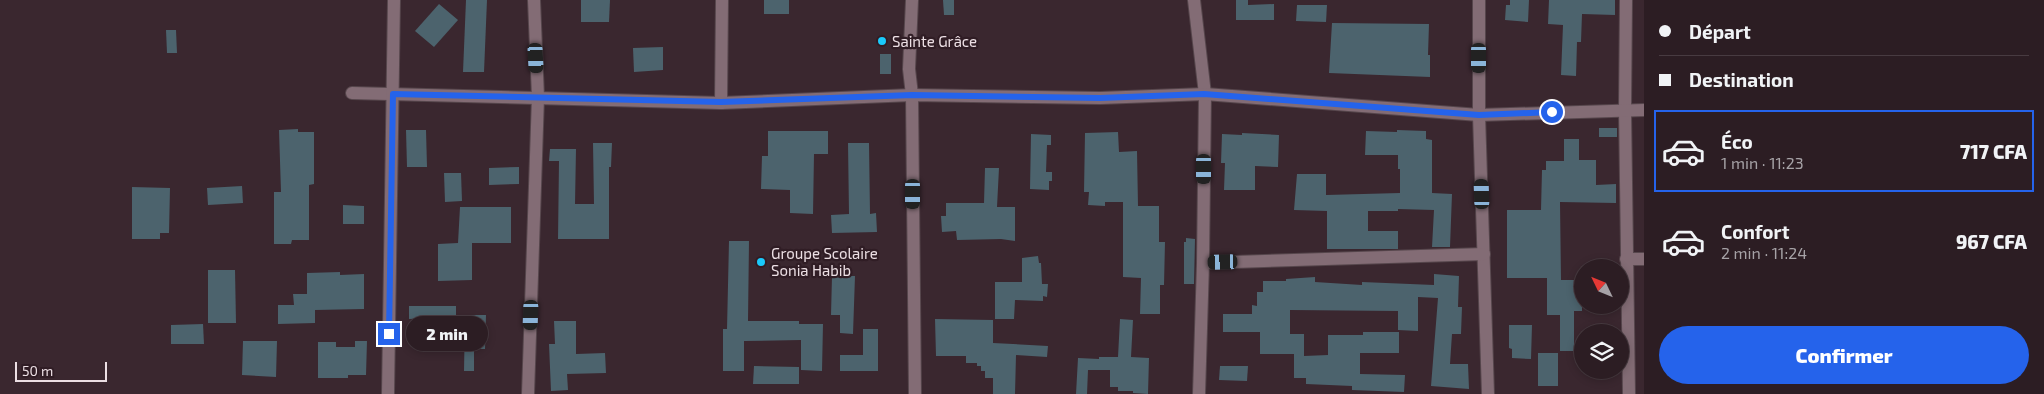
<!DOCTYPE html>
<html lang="fr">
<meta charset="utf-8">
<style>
body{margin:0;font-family:"Exo 2",sans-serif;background:#382a30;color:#f1f3f6;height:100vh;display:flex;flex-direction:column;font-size:19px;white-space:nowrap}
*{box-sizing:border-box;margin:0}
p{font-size:16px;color:#a6a2a6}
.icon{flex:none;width:28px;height:28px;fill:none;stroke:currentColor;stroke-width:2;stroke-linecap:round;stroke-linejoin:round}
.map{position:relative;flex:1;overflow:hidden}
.details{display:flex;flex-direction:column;background:#2c1d23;width:400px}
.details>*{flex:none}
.hud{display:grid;align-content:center;height:110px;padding:0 15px;background:#2c1d23}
.needle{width:32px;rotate:313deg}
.buttons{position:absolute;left:1574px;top:259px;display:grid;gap:10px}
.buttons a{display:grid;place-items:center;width:55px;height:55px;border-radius:50%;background:#2c1d23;box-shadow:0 2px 8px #0003,0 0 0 1px #483b41;font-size:25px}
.scale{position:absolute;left:15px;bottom:12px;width:92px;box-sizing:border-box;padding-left:5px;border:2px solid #ecdfe4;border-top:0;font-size:14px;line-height:18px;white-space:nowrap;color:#ecdfe4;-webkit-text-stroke:4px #301d25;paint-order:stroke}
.end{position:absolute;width:22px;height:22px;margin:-11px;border:6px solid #2563eb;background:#fff;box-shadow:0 0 0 2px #fff}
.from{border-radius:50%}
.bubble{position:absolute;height:35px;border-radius:18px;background:#2c1d23;box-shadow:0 2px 8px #0003,0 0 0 1px #483b41;font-size:16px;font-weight:800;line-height:35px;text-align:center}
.car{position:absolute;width:15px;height:30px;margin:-15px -8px;border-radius:6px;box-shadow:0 0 4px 1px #0007;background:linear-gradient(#222 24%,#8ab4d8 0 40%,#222 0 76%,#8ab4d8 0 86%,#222 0)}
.hud b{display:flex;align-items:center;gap:18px;height:48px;font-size:19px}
.hud b+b{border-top:1px solid #483b41}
.hud i{width:12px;height:12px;background:#f1f3f6}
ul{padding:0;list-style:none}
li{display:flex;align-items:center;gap:15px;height:82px;margin:0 10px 8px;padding:0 5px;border:2px solid transparent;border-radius:0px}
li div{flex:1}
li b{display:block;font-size:19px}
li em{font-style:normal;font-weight:800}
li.on{border-color:#2563eb}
li>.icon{width:45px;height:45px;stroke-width:1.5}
.cta{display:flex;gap:10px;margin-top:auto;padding:10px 15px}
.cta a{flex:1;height:58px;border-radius:30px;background:#2563eb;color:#fff;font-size:20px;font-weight:800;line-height:58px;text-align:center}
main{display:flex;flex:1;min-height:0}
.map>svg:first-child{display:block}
.building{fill:#4c636d}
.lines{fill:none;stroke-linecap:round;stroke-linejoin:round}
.minor-casing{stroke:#56464c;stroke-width:14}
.minor{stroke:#836c75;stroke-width:12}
.route{stroke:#2563eb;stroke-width:6}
.poi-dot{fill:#1acafc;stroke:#301d25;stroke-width:2}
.labels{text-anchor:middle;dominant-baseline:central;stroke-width:4.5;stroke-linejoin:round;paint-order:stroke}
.poi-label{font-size:15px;fill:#ecdfe4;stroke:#301d25;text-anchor:start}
</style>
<main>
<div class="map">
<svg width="1644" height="394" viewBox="0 0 1644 394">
<rect width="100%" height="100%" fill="#3a272f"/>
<!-- building -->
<g class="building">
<path d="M466 0H487L484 72H463Z"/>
<path d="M581 0H610L609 22H581Z"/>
<rect x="764" y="0" width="25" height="14"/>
<path d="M943 0H954V15H944Z"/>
<path d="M1236 0H1248V5L1274 4V20H1236Z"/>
<path d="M1510 0H1529L1528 22 1505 20 1506 5H1510Z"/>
<path d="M1549 0H1615V15L1582 14 1581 42H1577L1576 76 1561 75 1563 25 1548 24Z"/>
<path d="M439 4 458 20 434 47 415 31Z"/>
<path d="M1297 5H1327L1326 22 1296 21Z"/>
<path d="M1332 23 1429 24 1428 55H1430V77L1329 73Z"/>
<path d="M166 30H176L177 53H167Z"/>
<path d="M663 47V70L634 72 633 48Z"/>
<rect x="880" y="54" width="11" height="20"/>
<rect x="1599" y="128" width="18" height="9"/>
<path d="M298 129V132H314V184L309 185V240H292L291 244H274V192H281L279 130Z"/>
<path d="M406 130H426L427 167H407Z"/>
<path d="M1397 130 1426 131V139L1432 140V193L1452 194 1450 247H1432L1434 210 1398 209V211H1368V231H1398V249H1327V211L1294 210 1297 174H1326V195L1400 193V169H1398V155H1365L1366 131 1397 132Z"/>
<path d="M768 131H828V154H814L813 214 790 213V190L761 189 762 156H768Z"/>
<path d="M1118 132 1119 152 1137 151 1138 206H1159V242H1165L1164 285H1160V314H1140L1141 278 1123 277V202H1105V206L1088 205 1089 192H1084L1085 133Z"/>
<path d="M1242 133 1279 135 1278 167 1255 166V190H1224L1225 163H1221L1222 134 1242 135Z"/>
<path d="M1031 134 1051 135V145H1047L1046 172H1052V181H1049V190L1030 189Z"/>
<path d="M1564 139H1579V160H1596V185L1616 184V203L1560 202 1561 280H1582V311H1574V351H1560V315H1547V278H1507V210H1541L1542 170H1546V161H1564Z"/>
<path d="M593 143H612L611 167H609V239H558L559 161H549L550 149H576L575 204H594Z"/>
<path d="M848 143H869L870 214 876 213 877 232 832 233 831 215 849 214Z"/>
<path d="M519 167V184L489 185V168Z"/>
<path d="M985 168H999L997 207H1015V241L1001 239 957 240 956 231 942 232 941 216H946V203H984Z"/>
<path d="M444 173H461L462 201 445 202Z"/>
<path d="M242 186 243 203 208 205 207 188Z"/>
<path d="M132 187 170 188 169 233H160V239H132Z"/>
<path d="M343 205 364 206V224H343Z"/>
<path d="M460 207H511V243H472V280L438 281V244L458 243Z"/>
<path d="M1186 238 1195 239 1194 284H1184V242H1186Z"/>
<path d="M729 241H749L748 321H799V324H823L822 371 801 370V340L744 341V371H723V329H727Z"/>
<path d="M1038 256 1039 263H1041L1042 284H1048L1047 297 1043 296V301L1015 300 1014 319H995V282H1022V258Z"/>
<path d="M208 270H235L236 323H208Z"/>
<path d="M340 272V275L364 274V309L315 310V323L278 324V305H294L293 294H307V273Z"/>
<path d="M1434 274 1459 276 1458 307H1462L1461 334H1452L1450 364H1468L1469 389 1431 386 1438 298 1418 297V331L1398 330V311L1290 310V334H1304V356L1328 355V335H1363V332H1399V353H1360V374L1405 375 1404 392 1352 390V386L1306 384V378H1294V354H1260V332H1223V314H1252V305L1257 306V292H1263V281H1286V279L1315 277V282L1362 285V282L1434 285Z"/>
<path d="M832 276H855L853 334 840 333V315H831Z"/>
<path d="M409 306H456V317L409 319Z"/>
<path d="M465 315H486L485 349H474V371H464Z"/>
<path d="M935 319 993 320V343L1048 346 1047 357 1016 355 1015 394H993V378H985V371H981V366H977V363H966V356H936Z"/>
<path d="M1120 319 1133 320 1131 357 1149 358 1148 394 1133 393V391H1118V387H1110V370H1088L1087 394H1076L1078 358 1099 359V357H1118Z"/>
<path d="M554 321H576V354L605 353 606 373 567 374 568 390 551 391 549 344H555Z"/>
<path d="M203 324 204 344H171V325Z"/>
<path d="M1509 325H1532L1531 359 1512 358V349L1509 348Z"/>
<path d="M863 329H878V371H840V355H863Z"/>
<path d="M243 341H277L276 377 242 375Z"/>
<path d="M355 341H367L366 375H348V378H318V342H336V347H355Z"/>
<rect x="1538" y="353" width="20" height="33"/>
<path d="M754 366 799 367V384H753Z"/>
<path d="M1220 366H1248L1247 381 1219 380Z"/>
</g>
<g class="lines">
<defs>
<g id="minor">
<path d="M912 0 909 69 912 95 915 394"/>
<path d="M1194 0 1205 94 1203 263 1199 394"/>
<path d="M1479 0V115L1488 394"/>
<path d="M1626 0 1625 110 1629 394"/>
<path d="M352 93 721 103 912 95 1100 98 1205 94 1479 115 1644 110"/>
<path d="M721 103 722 0"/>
<path d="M1626 259H1644"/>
<path d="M1203 263 1484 254"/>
<path d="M388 394 394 0"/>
<path d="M528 394 538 97 534 0"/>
</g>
</defs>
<!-- minor casing -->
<use href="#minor" class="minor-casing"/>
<!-- minor -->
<use href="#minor" class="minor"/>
</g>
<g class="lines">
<!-- route -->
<path class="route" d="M389 334 393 94 721 102 912 95 1100 98 1204 94 1479 115 1552 112"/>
</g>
<!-- markers -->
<g class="poi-dot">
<circle cx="882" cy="41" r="5"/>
<circle cx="761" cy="262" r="5"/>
</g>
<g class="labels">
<!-- poi labels -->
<g class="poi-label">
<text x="892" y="41">Sainte Grâce</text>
<text x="771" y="253">Groupe Scolaire<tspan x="771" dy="17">Sonia Habib</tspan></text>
</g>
</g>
</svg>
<div class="buttons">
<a><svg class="needle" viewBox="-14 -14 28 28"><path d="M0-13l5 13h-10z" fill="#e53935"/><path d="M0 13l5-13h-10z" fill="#a6a2a6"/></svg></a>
<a><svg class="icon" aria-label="layers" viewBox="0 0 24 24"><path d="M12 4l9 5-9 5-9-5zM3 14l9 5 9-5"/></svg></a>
</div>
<div class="scale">50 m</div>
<i class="end from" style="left:1552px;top:112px"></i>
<i class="end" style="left:389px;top:334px"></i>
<div class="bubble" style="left:406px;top:316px;width:82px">2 min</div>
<i class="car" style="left:536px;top:58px;rotate:177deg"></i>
<i class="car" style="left:1479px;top:58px;rotate:180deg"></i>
<i class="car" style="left:1204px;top:169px;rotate:180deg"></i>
<i class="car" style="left:913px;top:194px;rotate:180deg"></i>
<i class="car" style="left:1482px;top:194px;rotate:358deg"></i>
<i class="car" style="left:1223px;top:262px;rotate:268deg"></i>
<i class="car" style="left:531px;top:315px;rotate:182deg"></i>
</div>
<section class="details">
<div class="hud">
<b><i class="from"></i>Départ</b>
<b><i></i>Destination</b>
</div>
<ul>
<li class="on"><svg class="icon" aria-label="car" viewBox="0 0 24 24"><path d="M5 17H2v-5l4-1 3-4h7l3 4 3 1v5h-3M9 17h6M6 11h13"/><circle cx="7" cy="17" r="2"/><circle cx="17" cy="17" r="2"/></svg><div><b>Éco</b><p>1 min · 11:23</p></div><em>717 CFA</em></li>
<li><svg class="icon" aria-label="car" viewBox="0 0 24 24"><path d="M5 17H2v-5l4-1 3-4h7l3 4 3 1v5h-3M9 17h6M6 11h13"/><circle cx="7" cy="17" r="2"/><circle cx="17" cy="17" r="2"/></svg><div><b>Confort</b><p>2 min · 11:24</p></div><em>967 CFA</em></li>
</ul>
<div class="cta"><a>Confirmer</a></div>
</section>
</main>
